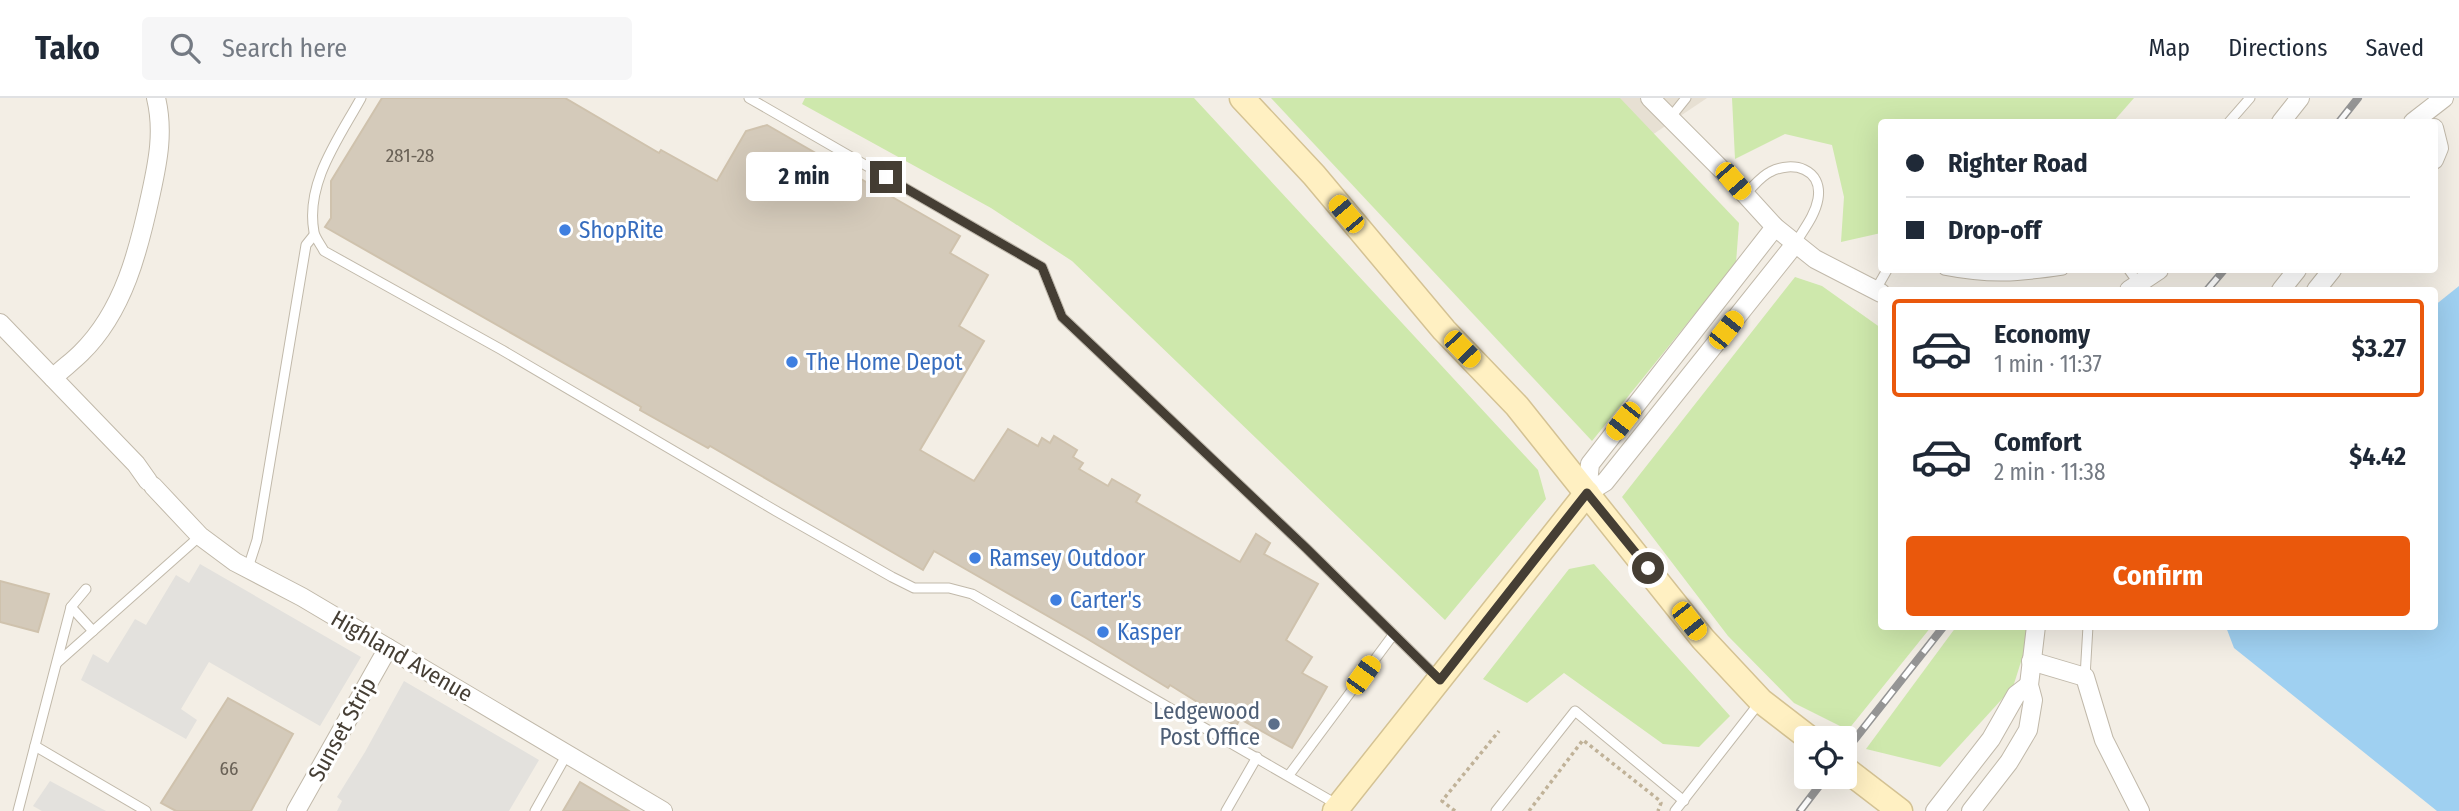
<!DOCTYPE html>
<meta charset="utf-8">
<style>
body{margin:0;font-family:"Fira Sans Condensed",sans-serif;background:#f6f6f7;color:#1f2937;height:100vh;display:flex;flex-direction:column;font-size:26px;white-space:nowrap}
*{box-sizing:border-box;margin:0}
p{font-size:23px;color:#747a83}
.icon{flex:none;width:38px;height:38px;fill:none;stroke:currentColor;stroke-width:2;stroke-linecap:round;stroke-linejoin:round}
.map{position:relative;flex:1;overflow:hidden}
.drawer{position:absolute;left:1878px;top:189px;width:560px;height:343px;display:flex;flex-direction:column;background:#fff;border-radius:7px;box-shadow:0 7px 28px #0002}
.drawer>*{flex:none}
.guide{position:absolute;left:1878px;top:21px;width:560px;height:154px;border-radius:7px;box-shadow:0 7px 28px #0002;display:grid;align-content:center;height:154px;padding:0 28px;background:#fff}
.tools{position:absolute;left:1794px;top:628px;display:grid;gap:14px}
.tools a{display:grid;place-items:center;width:63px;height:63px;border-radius:7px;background:#fff;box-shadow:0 7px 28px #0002;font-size:35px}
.end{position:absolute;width:32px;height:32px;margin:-16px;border:9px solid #453e34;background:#fff;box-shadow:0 0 0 4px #fff}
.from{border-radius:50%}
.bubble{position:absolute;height:49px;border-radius:7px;background:#fff;box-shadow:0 7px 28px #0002;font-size:23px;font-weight:700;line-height:49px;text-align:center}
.car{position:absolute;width:21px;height:42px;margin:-21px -10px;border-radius:9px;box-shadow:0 0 5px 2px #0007;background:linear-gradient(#f5c518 24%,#345 0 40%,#f5c518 0 76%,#345 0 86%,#f5c518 0)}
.guide b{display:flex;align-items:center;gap:24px;height:66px;font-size:26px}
.guide b+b{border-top:2px solid #e0e1e3}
.guide i{width:18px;height:18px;background:#1f2937}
ul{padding:12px 0 0;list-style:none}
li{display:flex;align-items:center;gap:21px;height:98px;margin:0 14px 10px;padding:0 14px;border:4px solid transparent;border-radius:7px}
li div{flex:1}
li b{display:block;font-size:26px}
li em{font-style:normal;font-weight:700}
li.current{border-color:#ea580c}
li>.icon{width:63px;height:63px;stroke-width:1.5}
.button{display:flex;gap:14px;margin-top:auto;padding:14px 28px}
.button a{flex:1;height:80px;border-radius:7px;background:#ea580c;color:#fff;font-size:28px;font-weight:700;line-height:80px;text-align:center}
header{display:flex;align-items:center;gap:42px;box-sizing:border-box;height:98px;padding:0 35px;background:#fff;border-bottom:2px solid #e0e1e3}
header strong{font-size:33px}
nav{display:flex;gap:38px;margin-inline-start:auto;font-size:24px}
.search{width:490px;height:63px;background:#f6f6f7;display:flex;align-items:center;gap:18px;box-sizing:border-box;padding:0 24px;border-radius:7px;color:#747a83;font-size:26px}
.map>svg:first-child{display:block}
.residential{fill:#e7e0d3}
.green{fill:#cee8ac}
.parking{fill:#e3e1dd}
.water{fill:#9fd0f1}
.building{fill:#d4caba;stroke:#cfc2ad;stroke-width:2}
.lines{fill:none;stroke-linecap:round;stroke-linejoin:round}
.lane-casing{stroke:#c1b9aa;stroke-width:11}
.street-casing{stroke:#c1b9aa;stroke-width:20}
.secondary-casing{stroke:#d4c293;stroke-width:27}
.path{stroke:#c0b298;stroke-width:3.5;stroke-dasharray:3.5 3.5;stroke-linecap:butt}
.lane{stroke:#fff;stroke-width:9}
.street{stroke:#fff;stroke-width:18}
.secondary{stroke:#fff0c2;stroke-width:24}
.rail-casing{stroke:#959595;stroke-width:8}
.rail{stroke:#fff;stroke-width:5;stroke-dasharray:16;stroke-linecap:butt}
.route{stroke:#453e34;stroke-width:9}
.shop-dot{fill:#3f7fe0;stroke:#fff;stroke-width:2.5}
.service-dot{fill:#5c6f8a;stroke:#fff;stroke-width:2.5}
.labels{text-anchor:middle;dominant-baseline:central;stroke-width:6;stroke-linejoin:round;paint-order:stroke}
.number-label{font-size:19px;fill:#696156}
.shop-label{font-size:23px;fill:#366cbe;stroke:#fff;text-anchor:start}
.street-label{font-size:23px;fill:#453e34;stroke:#fff}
.service-label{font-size:23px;fill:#4e5e75;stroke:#fff;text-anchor:end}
</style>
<header>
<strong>Tako</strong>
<div class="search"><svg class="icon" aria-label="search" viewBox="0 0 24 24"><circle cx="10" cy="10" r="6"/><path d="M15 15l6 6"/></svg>Search here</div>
<nav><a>Map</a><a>Directions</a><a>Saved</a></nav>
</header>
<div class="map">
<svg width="2459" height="713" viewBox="0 0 2459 713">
<rect width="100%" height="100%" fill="#f3eee5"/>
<!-- residential -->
<path class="residential" d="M1614 0H1707L1652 37Z"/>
<!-- green -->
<g class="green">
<path d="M805 0H1194L1538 372 1546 401 1445 522 1072 163 991 110 802 6Z"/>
<path d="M1271 0H1620L1739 125 1736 165 1592 343Z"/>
<path d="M1732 0H2134L2113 24H1881V135L1841 144 1844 99 1832 47 1785 36 1735 61Z"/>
<path d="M1795 179 1822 188 1881 230V528L1931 529 1848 632 1794 605 1728 538 1622 399Z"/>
<path d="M1594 466 1730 618 1699 649 1663 646 1564 575 1527 605 1483 581 1569 471Z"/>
<path d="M1956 529H2032L2013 589 1940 669 1866 651Z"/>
</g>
<!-- parking -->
<g class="parking">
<path d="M200 466 361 559 320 628 209 564 181 611 197 622 186 641 81 582 93 556 108 565 135 521 146 527 176 477 189 485Z"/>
<path d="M404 583 539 662 509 713H337L342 703 337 699 365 654Z"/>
<path d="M50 683 106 713H42L33 708Z"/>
</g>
<!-- water -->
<path class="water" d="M2459 188V713H2437L2234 550 2226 529 2434 528V208Z"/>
<!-- building -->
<g class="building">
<path d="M382 0H565L659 55 661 52 717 83 746 33 767 27 960 138 950 155 988 177 959 228 984 243 920 352 974 383 1008 331 1038 348 1042 340 1050 345 1054 338 1077 352 1073 359 1083 365 1079 371 1108 388 1112 381 1140 397 1136 404 1240 464 1256 436 1270 445 1264 456 1318 486 1286 542 1312 559 1302 575 1327 589 1292 650 1240 621 1236 628 1170 587 1168 590 1086 540 934 453 923 472 710 348 708 350 640 312 641 309 325 129 331 120V83Z"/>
<path d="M0 483 49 496 38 534 0 524Z"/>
<path d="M228 600 293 636 251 713H176L161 705Z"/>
<path d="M580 684 629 713H563Z"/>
</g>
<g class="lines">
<defs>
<g id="lane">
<path d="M361 0C339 40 305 85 314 134 315 140 321 147 324 153L502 252 776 413 892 479 914 490H949L972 496 1338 707"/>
<path d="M749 0 1042 169 1062 219 1306 450 1439 581"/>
<path d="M1670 20 1686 0"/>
<path d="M2229 24 2250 0"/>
<path d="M1745 96C1753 89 1761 78 1770 74 1793 62 1823 71 1818 101 1815 118 1803 132 1795 146"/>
<path d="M1944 172C1990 181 2017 179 2063 172"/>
<path d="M2129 172 2139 186"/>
<path d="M1875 193 1887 172"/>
<path d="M248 470 257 442 306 147 314 137"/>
<path d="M86 491 71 509 93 533"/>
<path d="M57 565 200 438"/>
<path d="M2085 579 2088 528"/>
<path d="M35 648 146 713"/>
<path d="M1289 677 1393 537"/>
<path d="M18 713 71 509"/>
<path d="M535 713 567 656"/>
<path d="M1226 713 1257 659"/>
<path d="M1496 713 1575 613 1684 703"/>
<path d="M1675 713 1760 604"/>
</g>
<g id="street">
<path d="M1650 0 1733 83 1775 129 1815 161 1881 195"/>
<path d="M2281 24 2300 0"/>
<path d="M2413 24 2444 0"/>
<path d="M2434 30 2439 50 2434 62"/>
<path d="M2129 192 2159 172"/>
<path d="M2281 192 2297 172"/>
<path d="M2316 192 2332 172"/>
<path d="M0 225 136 366 148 383"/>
<path d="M53 280C62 271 72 264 81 255 124 213 139 151 151 95 158 63 164 33 156 0"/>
<path d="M153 388 200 438 235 464 302 499 663 713"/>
<path d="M1587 395 1590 366 1775 129"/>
<path d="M1587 395 1605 384 1795 146"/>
<path d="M2031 563 2085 579 2104 642 2140 713"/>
<path d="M296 713 388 550"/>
<path d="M1935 713 1991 641 2016 597 2029 587"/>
<path d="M1971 713 2009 664 2028 632 2033 602 2029 587 2036 528"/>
</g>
<g id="secondary">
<path d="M1242 0 1314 77 1444 232 1517 308 1703 541 1761 603 1809 640"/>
<path d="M1844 670 1900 713"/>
<path d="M1335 713 1587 395"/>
</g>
</defs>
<!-- lane casing -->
<use href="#lane" class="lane-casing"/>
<!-- street casing -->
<use href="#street" class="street-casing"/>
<!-- secondary casing -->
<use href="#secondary" class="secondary-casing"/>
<!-- path -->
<g class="path">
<path d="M1455 713 1442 703 1499 633"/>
<path d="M1529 713 1583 642 1659 702 1661 705 1658 713"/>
</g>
<!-- lane -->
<use href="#lane" class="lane"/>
<!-- street -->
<use href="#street" class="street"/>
<!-- secondary -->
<use href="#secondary" class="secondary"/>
<defs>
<g id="rail">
<path d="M2339 24 2358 0"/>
<path d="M2207 192 2224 172"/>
<path d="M1844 655 1944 528"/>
<path d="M1800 713 1826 679"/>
</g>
</defs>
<!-- rail casing -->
<use href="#rail" class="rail-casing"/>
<!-- rail -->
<use href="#rail" class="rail"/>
</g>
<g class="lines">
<!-- route -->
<path class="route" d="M886 79 1042 169 1062 219 1306 450 1440 582 1587 395 1648 470"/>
</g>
<!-- markers -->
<g class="shop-dot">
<circle cx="565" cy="132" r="7"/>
<circle cx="792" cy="264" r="7"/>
<circle cx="975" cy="460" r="7"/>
<circle cx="1056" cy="502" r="7"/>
<circle cx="1103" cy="534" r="7"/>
</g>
<circle class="service-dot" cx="1274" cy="626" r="7"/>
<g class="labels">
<!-- number labels -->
<g class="number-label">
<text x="410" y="57">281-28</text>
<text x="229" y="670">66</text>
</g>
<!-- shop labels -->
<g class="shop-label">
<text x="579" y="132">ShopRite</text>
<text x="806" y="264">The Home Depot</text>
<text x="989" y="460">Ramsey Outdoor</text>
<text x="1070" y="502">Carter's</text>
<text x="1117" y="534">Kasper</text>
</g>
<!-- street labels -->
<g class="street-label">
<text transform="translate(402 558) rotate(30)">Highland Avenue</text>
<text transform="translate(342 631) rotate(-61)">Sunset Strip</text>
</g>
<!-- service labels -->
<g class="service-label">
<text x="1260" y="613">Ledgewood<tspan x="1260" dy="26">Post Office</tspan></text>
</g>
</g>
</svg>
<div class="tools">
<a><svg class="icon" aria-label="locate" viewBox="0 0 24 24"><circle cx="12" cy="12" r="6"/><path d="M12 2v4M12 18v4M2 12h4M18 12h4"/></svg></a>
</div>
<i class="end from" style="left:1648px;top:470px"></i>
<i class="end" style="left:886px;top:79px"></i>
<div class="bubble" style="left:746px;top:54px;width:116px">2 min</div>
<i class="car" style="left:1733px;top:83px;rotate:139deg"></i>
<i class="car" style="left:1346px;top:116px;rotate:320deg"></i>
<i class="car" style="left:1726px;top:232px;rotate:38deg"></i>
<i class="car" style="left:1462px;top:251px;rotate:136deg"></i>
<i class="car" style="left:1623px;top:323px;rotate:218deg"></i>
<i class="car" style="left:1689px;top:523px;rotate:142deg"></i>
<i class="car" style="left:1363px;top:577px;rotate:36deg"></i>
<div class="guide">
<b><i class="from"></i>Righter Road</b>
<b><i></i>Drop-off</b>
</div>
<section class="drawer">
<ul>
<li class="current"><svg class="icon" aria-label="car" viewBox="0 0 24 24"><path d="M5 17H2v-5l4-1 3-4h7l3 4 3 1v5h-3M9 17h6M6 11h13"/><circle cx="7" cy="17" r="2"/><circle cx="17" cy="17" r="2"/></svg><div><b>Economy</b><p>1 min · 11:37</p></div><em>$3.27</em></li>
<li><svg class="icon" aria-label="car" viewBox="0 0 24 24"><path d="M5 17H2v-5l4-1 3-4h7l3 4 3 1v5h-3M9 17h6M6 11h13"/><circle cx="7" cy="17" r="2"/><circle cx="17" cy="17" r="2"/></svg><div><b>Comfort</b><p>2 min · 11:38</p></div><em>$4.42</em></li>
</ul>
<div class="button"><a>Confirm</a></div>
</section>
</div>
